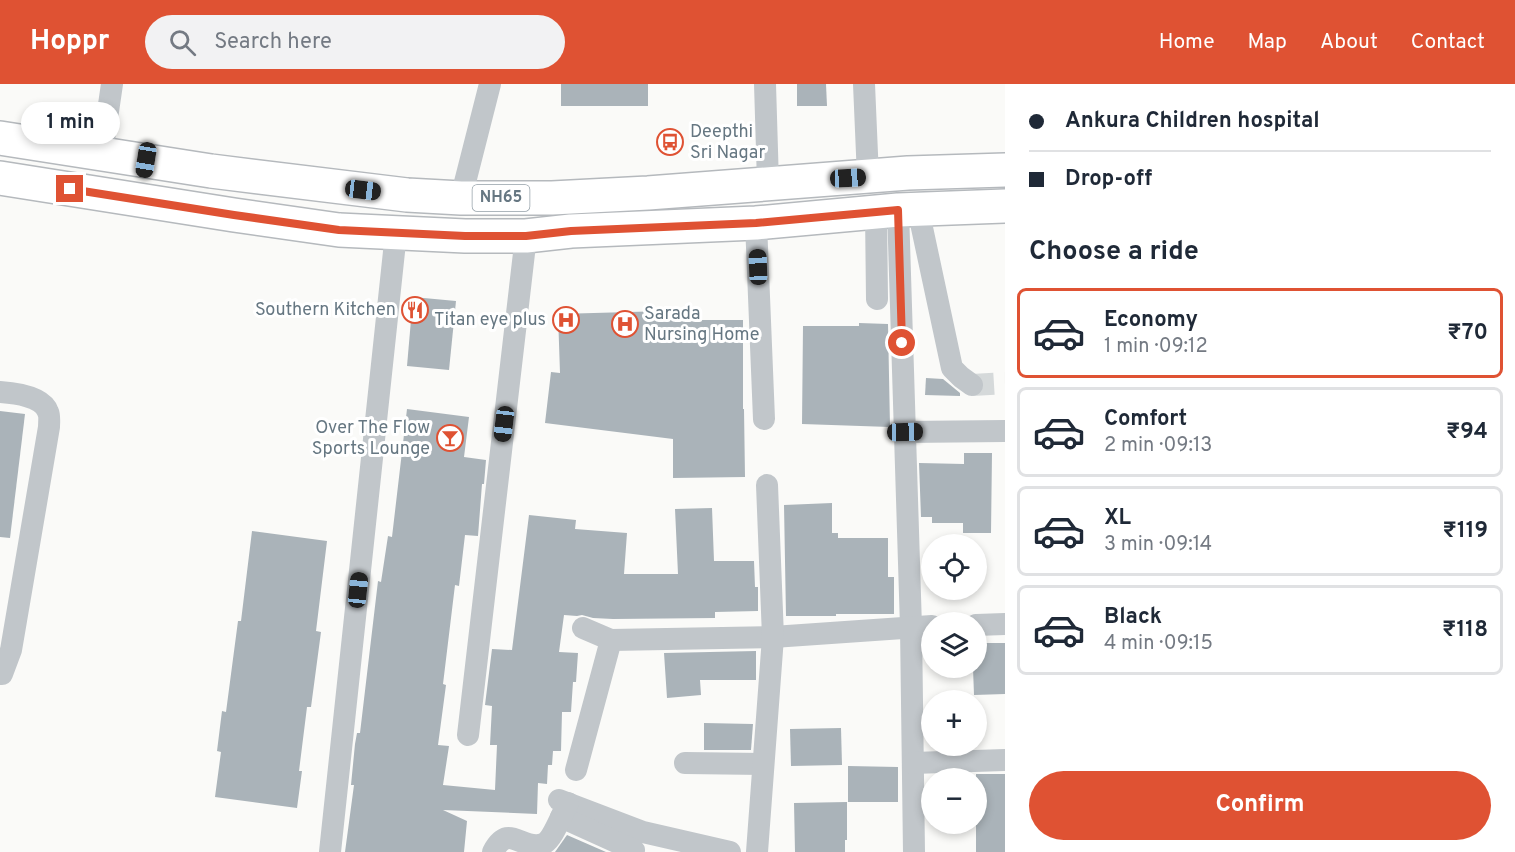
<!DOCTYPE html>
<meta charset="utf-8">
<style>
body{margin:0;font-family:Overpass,sans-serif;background:#f2f2f3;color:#1f2937;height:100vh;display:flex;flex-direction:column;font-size:22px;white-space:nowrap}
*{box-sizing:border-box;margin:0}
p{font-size:20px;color:#747a83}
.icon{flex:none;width:33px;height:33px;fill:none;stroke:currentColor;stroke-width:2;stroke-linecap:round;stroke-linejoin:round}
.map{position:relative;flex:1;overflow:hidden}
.details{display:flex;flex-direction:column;background:#fff;width:510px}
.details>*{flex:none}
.banner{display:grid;align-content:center;height:132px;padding:0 24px;background:#fff}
.buttons{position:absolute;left:921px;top:450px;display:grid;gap:12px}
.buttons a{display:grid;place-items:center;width:66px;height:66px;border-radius:50%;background:#fff;box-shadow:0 3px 9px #0003;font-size:30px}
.end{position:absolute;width:27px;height:27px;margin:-14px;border:8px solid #df5233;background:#fff;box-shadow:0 0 0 3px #fff}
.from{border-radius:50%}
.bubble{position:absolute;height:42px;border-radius:21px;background:#fff;box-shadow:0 3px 9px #0003;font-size:20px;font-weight:700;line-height:42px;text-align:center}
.car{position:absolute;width:18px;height:36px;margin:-18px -9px;border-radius:8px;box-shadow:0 0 4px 2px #0007;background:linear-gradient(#222 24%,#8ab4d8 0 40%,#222 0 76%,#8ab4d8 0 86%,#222 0)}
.banner b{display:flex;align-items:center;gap:21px;height:57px;font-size:22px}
.banner b+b{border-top:2px solid #e0e1e3}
.banner i{width:15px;height:15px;background:#1f2937}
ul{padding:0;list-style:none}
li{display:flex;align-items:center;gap:18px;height:90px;margin:0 12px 9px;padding:0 12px;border:3px solid #e0e1e3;border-radius:9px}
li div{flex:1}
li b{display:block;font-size:22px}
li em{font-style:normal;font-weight:700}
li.current{border-color:#df5233}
li>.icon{width:54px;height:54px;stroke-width:1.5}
h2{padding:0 24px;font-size:27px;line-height:72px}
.action{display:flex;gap:12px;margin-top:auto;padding:12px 24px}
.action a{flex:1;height:69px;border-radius:36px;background:#df5233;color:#fff;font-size:24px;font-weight:700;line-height:69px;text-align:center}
header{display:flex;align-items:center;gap:36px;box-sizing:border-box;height:84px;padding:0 30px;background:#df5233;color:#fff}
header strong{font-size:28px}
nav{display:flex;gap:33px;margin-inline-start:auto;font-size:21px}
.search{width:420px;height:54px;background:#f2f2f3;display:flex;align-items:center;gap:15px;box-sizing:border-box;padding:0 21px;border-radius:33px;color:#747a83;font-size:22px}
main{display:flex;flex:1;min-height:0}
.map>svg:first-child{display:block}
.building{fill:#aab3b9}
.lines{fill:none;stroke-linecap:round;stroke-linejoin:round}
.minor-tunnel{stroke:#d5d9da;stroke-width:22;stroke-dasharray:22 11;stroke-linecap:butt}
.highway-casing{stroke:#b5b9bd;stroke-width:36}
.minor{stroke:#c1c6ca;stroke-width:22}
.highway{stroke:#fff;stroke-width:33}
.route{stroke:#df5233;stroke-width:8}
.labels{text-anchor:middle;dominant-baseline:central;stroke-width:6;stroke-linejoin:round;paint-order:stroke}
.shield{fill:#fff;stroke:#94a0a8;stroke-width:1.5}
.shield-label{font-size:16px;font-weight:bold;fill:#667782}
.poi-label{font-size:18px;fill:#667782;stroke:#fff;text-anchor:end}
</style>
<header>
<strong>Hoppr</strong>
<div class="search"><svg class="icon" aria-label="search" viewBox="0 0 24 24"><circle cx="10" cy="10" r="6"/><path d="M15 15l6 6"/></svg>Search here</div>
<nav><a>Home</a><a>Map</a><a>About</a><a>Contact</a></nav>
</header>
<main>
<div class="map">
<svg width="1005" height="768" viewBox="0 0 1005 768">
<rect width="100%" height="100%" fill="#fafaf8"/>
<!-- building -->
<g class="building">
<rect x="561" y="0" width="87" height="22"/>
<path d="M797 0H826L827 22H797Z"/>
<path d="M413 213 456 217 449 286 407 282Z"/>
<path d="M665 227V236H743V325H744L745 393 673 394V355L545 339 551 288 560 289 558 230Z"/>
<path d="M859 239 888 240 890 343 802 340 803 242H859Z"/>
<path d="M926 294 943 295 960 309V312L925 311Z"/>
<path d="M407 325 469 333 464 373 486 376 484 400H482L478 452 465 451 459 502 455 501 443 600 446 601 438 661 449 662 443 701 495 706 497 661H490L492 622 485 621 492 565 512 566 529 431 576 436 575 445 627 449 624 490H678L675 425 712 424 714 477H754L755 503H758V527L715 528V534L613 535 593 534 582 531 577 532 564 531 559 568 578 569 576 598H573L571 628H562L561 667H553L552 681H548L547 700 538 699 537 730 443 726 467 737 464 768H345L354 701H351L355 660 357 649H360L378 497 381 498 388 452 392 453Z"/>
<path d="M0 327 25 330 10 454 0 453Z"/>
<path d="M964 369H992L991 449H963V439H932V433H921L919 379 964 380Z"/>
<path d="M832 419V449H838V454H888V493H894V530H836V532H786L784 421Z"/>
<path d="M252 447 327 457 316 547 321 548 311 623H307L299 687H302L297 724 215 713 221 668 217 667 222 627 226 628 238 537H241Z"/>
<path d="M976 559H1005V610L974 611 973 584H976Z"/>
<path d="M756 567V596H700L701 611 667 614 664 569Z"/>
<path d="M704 639 753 640 751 666H704Z"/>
<path d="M841 644 842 681 791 682 790 645Z"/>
<path d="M848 682 898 683V718H848Z"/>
<rect x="976" y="690" width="29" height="78"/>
<path d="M847 718V756H845V768H795L794 719Z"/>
<path d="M567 751 606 768H555Z"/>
</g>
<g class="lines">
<!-- minor-tunnel -->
<path class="minor-tunnel" d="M972 301 1005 299"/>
<defs>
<g id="highway">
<path d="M0 54 211 87 407 111 461 114H552L648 109 908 89 1005 86"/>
<path d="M0 94 234 131 339 146 465 152H526L571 147 756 139 898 126 1005 122"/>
</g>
</defs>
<!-- highway casing -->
<use href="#highway" class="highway-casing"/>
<!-- minor -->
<g class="minor">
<path d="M765 0 768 99"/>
<path d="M864 0 868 93"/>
<path d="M102 69 112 0"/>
<path d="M461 114 490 0"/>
<path d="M918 125 952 284 961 293 972 301"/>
<path d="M898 126 911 543 914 768"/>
<path d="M876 128 877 215"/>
<path d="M756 139 764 335"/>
<path d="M0 308C14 309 43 312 48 328 50 332 49 339 49 343L11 566 2 590H0"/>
<path d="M905 348 1005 347"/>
<path d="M976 541 1005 540"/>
<path d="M583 544 611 556 773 553 932 542"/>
<path d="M468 651 526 152"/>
<path d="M685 679 763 680"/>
<path d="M913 679 1005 676"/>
<path d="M576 686 611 556"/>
<path d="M559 716 643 748 730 768"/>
<path d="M561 733 634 766"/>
<path d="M330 768 396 149"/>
<path d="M493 768C509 737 522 768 543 760 553 756 562 729 568 719"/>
<path d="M757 768 773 553 767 401"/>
</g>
<!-- highway -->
<use href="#highway" class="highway"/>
</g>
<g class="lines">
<!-- route -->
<path class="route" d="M70 105 234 131 339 146 465 152H526L571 147 756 139 898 126 902 259"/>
</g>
<!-- icons -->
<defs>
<symbol id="bus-ring" viewBox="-11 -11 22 22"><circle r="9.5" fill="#fff" stroke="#df5233" stroke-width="1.5"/><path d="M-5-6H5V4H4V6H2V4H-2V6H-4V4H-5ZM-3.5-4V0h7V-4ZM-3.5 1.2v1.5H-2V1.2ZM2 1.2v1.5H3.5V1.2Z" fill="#df5233"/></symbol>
<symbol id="restaurant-ring" viewBox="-11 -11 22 22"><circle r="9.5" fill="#fff" stroke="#df5233" stroke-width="1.5"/><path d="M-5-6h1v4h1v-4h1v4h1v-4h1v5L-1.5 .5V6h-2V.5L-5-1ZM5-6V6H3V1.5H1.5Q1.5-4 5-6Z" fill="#df5233"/></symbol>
<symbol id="hospital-ring" viewBox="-11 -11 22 22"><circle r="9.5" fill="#fff" stroke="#df5233" stroke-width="1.5"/><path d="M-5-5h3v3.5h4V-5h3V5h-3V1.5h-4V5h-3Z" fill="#df5233"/></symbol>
<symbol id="bar-ring" viewBox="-11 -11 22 22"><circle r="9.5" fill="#fff" stroke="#df5233" stroke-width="1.5"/><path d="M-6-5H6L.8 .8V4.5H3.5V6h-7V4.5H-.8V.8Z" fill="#df5233"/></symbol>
</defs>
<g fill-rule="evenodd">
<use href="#bus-ring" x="655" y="43" width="30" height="30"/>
<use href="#restaurant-ring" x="400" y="211" width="30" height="30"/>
<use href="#hospital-ring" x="551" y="221" width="30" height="30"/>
<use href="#hospital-ring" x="610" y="225" width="30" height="30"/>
<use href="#bar-ring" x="435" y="339" width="30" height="30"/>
</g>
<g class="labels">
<!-- shield labels -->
<rect class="shield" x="472.5" y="101" width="57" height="26" rx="4.5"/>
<g class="shield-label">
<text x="501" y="114">NH65</text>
</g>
<!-- poi labels -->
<g class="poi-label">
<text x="690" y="48" text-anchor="start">Deepthi<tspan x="690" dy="21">Sri Nagar</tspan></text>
<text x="396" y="226">Southern Kitchen</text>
<text x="644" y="230" text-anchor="start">Sarada<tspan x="644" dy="21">Nursing Home</tspan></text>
<text x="546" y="236">Titan eye plus</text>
<text x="430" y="344">Over The Flow<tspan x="430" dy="21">Sports Lounge</tspan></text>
</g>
</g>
</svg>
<div class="buttons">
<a><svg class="icon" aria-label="locate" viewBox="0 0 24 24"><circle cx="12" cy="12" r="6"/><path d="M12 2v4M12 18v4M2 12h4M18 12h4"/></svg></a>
<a><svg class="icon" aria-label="layers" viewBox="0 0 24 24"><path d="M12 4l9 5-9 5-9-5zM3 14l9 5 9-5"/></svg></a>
<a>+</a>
<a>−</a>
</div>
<i class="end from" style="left:902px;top:259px"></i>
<i class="end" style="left:70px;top:105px"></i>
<div class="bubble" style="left:21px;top:18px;width:99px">1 min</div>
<i class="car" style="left:146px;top:76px;rotate:189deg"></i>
<i class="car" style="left:848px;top:94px;rotate:87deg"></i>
<i class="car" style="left:363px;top:106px;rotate:97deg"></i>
<i class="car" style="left:758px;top:183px;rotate:358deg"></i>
<i class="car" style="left:504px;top:340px;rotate:187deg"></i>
<i class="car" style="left:905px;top:348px;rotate:89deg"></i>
<i class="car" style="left:358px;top:506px;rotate:6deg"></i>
</div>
<section class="details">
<div class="banner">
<b><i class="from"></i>Ankura Children hospital</b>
<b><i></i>Drop-off</b>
</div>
<h2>Choose a ride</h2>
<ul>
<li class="current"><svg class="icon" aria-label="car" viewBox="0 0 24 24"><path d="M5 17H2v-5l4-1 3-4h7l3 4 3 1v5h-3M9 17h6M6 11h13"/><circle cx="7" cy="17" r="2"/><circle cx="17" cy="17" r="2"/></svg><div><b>Economy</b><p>1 min · 09:12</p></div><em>₹70</em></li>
<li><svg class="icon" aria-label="car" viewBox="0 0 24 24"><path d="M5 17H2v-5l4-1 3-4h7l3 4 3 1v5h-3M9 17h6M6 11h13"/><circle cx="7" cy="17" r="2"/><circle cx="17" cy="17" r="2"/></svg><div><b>Comfort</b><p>2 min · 09:13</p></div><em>₹94</em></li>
<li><svg class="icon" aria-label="car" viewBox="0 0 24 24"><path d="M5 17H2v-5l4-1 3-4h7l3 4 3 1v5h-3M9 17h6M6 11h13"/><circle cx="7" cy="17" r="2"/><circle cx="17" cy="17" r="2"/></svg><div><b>XL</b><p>3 min · 09:14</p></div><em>₹119</em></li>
<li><svg class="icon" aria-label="car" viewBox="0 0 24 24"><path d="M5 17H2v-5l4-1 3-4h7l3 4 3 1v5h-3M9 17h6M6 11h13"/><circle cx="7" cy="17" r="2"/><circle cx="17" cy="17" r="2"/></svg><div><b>Black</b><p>4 min · 09:15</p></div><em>₹118</em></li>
</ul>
<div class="action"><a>Confirm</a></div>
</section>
</main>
